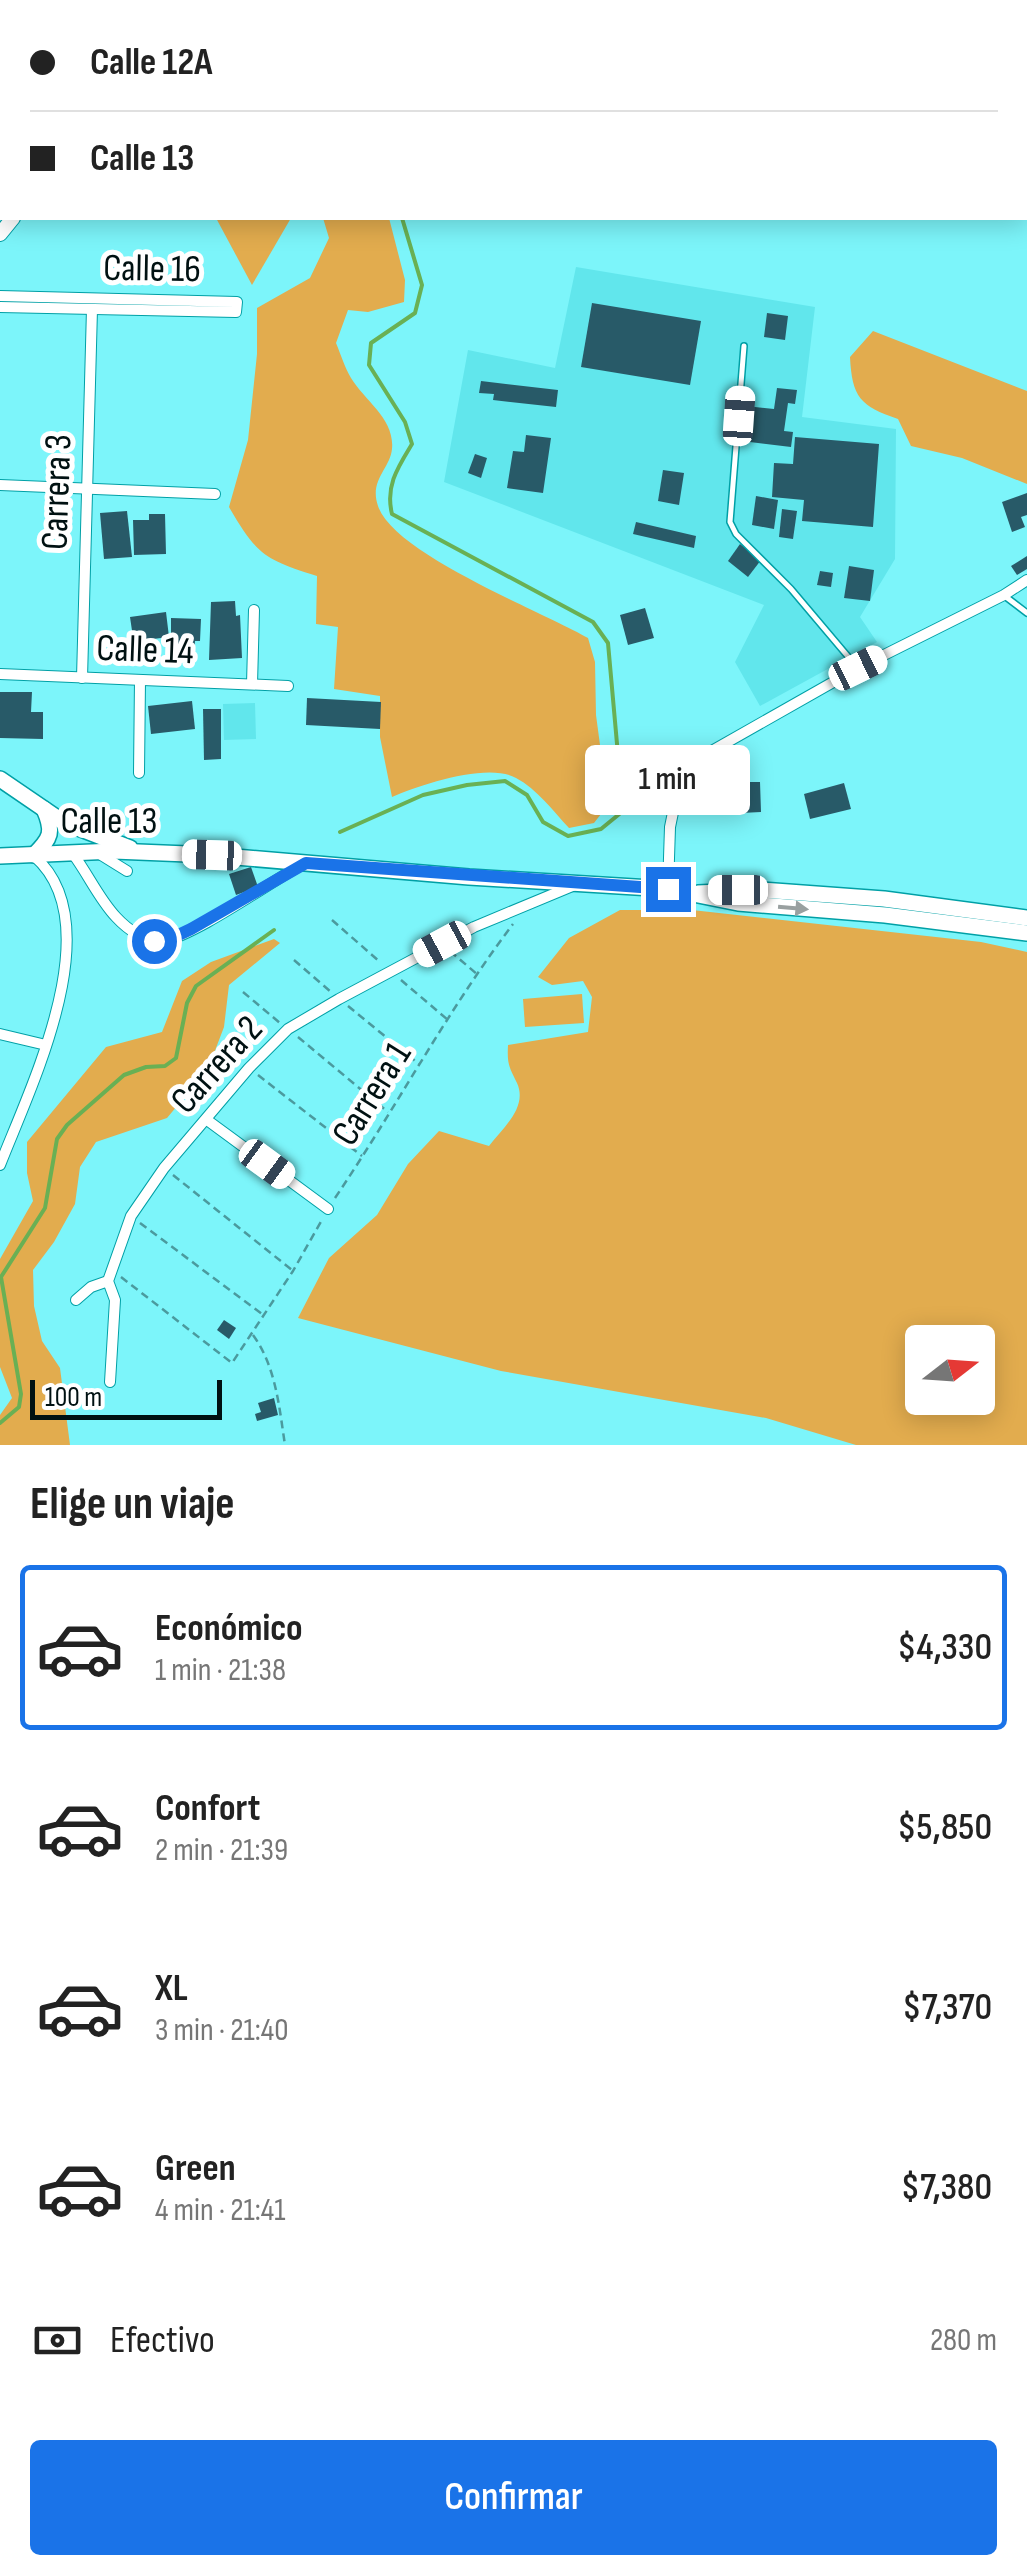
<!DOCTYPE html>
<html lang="es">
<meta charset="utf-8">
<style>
body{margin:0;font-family:"Sofia Sans Condensed",sans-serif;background:#f6f6f6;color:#222;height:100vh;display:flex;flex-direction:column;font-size:38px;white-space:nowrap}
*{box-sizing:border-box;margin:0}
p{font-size:32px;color:#767676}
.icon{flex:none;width:55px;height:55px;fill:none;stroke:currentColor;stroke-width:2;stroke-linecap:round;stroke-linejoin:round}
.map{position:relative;height:1445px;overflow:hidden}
.drawer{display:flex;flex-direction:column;background:#fff;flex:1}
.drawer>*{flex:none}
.hud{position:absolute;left:0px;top:0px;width:1028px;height:220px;box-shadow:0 5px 25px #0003;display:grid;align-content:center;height:220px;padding:0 30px;background:#fff}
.needle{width:65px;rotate:73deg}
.buttons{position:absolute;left:905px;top:1325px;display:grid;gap:20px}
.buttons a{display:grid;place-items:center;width:90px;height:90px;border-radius:10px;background:#fff;box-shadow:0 5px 25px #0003;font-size:50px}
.scale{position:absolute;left:30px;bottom:25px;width:192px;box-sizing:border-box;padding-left:10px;border:5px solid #001112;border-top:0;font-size:28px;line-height:35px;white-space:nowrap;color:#001112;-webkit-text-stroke:8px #fff;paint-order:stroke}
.end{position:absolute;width:45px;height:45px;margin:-22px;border:12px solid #1a73e8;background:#fff;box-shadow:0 0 0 5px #fff}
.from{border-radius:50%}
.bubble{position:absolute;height:70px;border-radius:10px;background:#fff;box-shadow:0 5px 25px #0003;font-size:32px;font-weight:600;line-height:70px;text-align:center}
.car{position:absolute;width:30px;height:60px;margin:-30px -15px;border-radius:12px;box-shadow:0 0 8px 2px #0007;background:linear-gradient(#fff 24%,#345 0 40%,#fff 0 76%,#345 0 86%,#fff 0)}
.hud b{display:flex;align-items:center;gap:35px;height:95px;font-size:38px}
.hud b+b{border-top:2px solid #e0e0e0}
.hud i{width:25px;height:25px;background:#222}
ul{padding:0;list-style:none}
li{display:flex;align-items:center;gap:30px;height:165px;margin:0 20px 15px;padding:0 10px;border:5px solid transparent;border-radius:10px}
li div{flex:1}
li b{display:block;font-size:38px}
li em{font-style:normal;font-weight:600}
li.selected{border-color:#1a73e8}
li>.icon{width:90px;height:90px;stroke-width:1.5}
h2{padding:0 30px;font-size:45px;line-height:120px}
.pay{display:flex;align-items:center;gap:25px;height:110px;padding:0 30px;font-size:38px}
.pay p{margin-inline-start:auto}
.primary-button{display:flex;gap:20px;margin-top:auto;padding:20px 30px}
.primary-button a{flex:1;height:115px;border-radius:10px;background:#1a73e8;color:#fff;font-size:40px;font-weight:600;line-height:115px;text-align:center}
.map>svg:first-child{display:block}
.built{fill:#61e6ec}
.green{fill:#e2ac4e;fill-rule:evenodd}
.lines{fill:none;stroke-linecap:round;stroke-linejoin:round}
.stream{stroke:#69b054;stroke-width:4}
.building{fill:#285a68}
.lane-casing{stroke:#00a0a6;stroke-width:8}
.street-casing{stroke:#00a0a6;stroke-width:12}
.secondary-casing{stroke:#00a0a6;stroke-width:16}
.primary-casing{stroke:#00a0a6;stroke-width:18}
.path{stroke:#4b9a9e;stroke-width:2.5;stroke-dasharray:8 5;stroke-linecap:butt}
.lane{stroke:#fff;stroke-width:5}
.street{stroke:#fff;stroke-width:10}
.secondary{stroke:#fff;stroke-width:14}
.primary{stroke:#fff;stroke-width:15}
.oneway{fill:#99a0a0}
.route{stroke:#1a73e8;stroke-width:12}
.labels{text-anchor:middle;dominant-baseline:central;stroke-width:10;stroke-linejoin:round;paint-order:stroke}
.street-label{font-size:38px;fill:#001112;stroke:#fff}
</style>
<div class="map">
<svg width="1027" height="1445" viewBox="0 0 1027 1445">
<rect width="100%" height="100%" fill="#7cf5fa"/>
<!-- built -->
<g class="built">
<path d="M0 0H112L2 2 1 179Z"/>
<path d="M576 267 815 307 802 417 896 429 895 559 860 617 877 642 760 706 735 662 764 605 444 482 468 350 555 368Z"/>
<path d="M255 703 256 739 224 740 223 704Z"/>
</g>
<!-- green -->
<g class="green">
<path d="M216 218H291L252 285Z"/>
<path d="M323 218H389L405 280 404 302 368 312 348 310 336 343C341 355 345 368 351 378 365 401 395 419 392 449 390 469 369 480 378 506 394 554 541 611 588 638L595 662 596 715 608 805 594 823 569 828C553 811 537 789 516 778 488 762 420 785 392 797L380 737V696L334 689 338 627 316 624 317 576C264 559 257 555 229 507L248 440 257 354V308L310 278 329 238Z"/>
<path d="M873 331 1027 391V484L962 458 911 446 898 419C860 406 852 397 850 357Z"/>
<path d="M620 910H692L981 942 1027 952V1445H856L766 1418 501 1371 298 1318 329 1258 377 1215 408 1164 439 1131 489 1146C503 1128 528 1107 517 1083 509 1066 507 1065 508 1045L588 1032 592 997 583 981 552 985 538 977 569 938ZM922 1342H978V1398H922Z"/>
<path d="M274 939 280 943 229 985 224 1027 208 1069 167 1118 96 1142 80 1167 75 1204 54 1242 33 1270 34 1306 42 1341 60 1368 70 1445H0V1415L12 1398 0 1367V1259L33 1201 27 1173V1142L106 1047 162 1032 182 981 211 962Z"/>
<path d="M582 994 584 1023 525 1027 523 999Z"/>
</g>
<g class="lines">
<!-- stream -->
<g class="stream">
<path d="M837 2 840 0"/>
<path d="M340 832 423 795 467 785 505 781 527 795 543 822 568 836 601 829 623 811 608 643 593 622 392 514C385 486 398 467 412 444L405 422 369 365 371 343 415 313 422 285 402 218"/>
<path d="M0 1423 19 1407 21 1394 1 1277 45 1208 57 1139 67 1125 124 1075 146 1067 165 1066 176 1058 187 1003 196 986 274 930"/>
</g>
</g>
<!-- building -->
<g class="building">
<path d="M592 303 701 321 690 385 581 367Z"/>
<path d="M767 313 788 316 785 340 764 337Z"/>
<path d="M481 381 558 390 556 407 493 400 494 394 479 393Z"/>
<path d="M777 388 797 390 795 404 788 403 784 431 793 432 791 447 742 441 746 406 774 409Z"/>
<path d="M526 435 551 438 543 493 507 488 513 451 524 452Z"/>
<path d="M795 437 879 444 873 527 802 521 804 500 772 497 774 463 793 464Z"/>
<path d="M475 454 487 458 481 478 468 473Z"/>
<path d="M663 470 684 473 679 505 658 501Z"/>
<path d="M1027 493V515L1021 517 1025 527 1012 532 1002 502Z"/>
<path d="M756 496 778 500 774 529 752 525Z"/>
<path d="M782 509 797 511 793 539 779 537Z"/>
<path d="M127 511 132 557 104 559 100 513Z"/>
<path d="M149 514H165L166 554 134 555 133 520H149Z"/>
<path d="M636 522 696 536 694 548 633 534Z"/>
<path d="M740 544 761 560 748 577 728 561Z"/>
<path d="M1027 556V569L1017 575 1011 566Z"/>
<path d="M849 566 874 570 870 601 844 598Z"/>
<path d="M820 571 833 573 831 587 817 585Z"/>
<path d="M235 601 236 616 240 615 242 658 209 660 211 602Z"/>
<path d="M645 608 654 638 628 645 620 615Z"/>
<path d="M166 612 169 637 145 640 146 649 135 651 130 617Z"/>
<path d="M171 618 201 619 200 641H195L194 657H171Z"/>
<path d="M0 692H32L31 712H43V739L0 738Z"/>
<path d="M307 698 381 702 380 729 306 725Z"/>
<path d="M192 701 195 729 151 734 148 706Z"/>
<path d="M203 709H221V759L204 760Z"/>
<path d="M746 782H760L761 812 741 813V796H747Z"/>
<path d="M844 783 851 809 810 819 804 794Z"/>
<path d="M251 867 258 887 236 895 229 874Z"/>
<path d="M224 1320 236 1328 229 1339 217 1330Z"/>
<path d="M274 1398 278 1415 257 1421 255 1414 261 1412 258 1403Z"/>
</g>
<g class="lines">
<defs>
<g id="lane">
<path d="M42 2 43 0"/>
<path d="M248 2 252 0"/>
<path d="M0 16H2"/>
<path d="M744 346 730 522 736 534 791 589 856 666"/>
<path d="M1006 597 1027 613"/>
</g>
<g id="street">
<path d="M0 296 237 302 236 312 0 307"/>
<path d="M0 485 215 494"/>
<path d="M0 674 288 686"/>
<path d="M82 678 92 309"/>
<path d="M252 684 254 610"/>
<path d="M139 773 140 680"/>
<path d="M98 853 127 871"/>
<path d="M73 854C88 874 99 899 116 917 127 929 146 943 163 941 193 937 273 880 305 863"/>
<path d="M668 889 670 827 677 793 694 761 858 668 1004 595 1027 580"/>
<path d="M0 1034 46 1045"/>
<path d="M207 1120 328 1209"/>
<path d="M0 1165C30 1088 112 923 34 856"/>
<path d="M76 1300 91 1287 108 1281"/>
<path d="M110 1382 115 1300 108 1281 131 1216 164 1168 249 1068 288 1029 339 999 474 927 575 885"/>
</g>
<g id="secondary">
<path d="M141 2 142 0"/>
<path d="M158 2V0"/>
<path d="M0 210 2 207"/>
<path d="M0 234 13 218"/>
</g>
<g id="primary">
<path d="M0 779 63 822 130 848"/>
<path d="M34 855C51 838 54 832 44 809"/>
<path d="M0 856 114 851 212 855 469 877 668 889 738 903 885 915 1027 933"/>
<path d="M698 893 761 890 884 899 1027 918"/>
</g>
</defs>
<!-- lane casing -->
<use href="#lane" class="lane-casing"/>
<!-- street casing -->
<use href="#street" class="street-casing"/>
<!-- secondary casing -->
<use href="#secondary" class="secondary-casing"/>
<!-- primary casing -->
<use href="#primary" class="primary-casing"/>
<!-- path -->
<g class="path">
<path d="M332 920 380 962"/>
<path d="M450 951 478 975"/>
<path d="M294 960 331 992"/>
<path d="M401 980 448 1020"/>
<path d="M243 992 280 1023"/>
<path d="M348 1006 419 1064"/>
<path d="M298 1037 388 1112"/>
<path d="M258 1075 362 1156"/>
<path d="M173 1175 292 1270"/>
<path d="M335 1198C396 1108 447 1011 513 924"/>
<path d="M140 1223 262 1314"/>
<path d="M121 1277 232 1363 293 1271 323 1218"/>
<path d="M253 1335C276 1367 279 1406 285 1445"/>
</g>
<!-- lane -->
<use href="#lane" class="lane"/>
<!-- street -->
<use href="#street" class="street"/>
<!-- secondary -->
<use href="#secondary" class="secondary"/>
<!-- primary -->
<use href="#primary" class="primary"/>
</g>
<!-- one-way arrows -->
<defs><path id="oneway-solid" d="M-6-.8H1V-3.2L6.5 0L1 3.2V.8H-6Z" transform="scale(2.5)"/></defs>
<use class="oneway" href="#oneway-solid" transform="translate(793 908) rotate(5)"/>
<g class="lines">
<!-- route -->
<path class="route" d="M154 941 170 939 191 929 306 863 668 889"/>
</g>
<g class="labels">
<!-- street labels -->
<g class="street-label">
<text transform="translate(152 269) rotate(1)">Calle 16</text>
<text transform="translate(57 492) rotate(-88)">Carrera 3</text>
<text transform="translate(145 650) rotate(2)">Calle 14</text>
<text x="109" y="821">Calle 13</text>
<text transform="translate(217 1065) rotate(-48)">Carrera 2</text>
<text transform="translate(372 1094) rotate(-58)">Carrera 1</text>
</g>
</g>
</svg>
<div class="buttons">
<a><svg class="needle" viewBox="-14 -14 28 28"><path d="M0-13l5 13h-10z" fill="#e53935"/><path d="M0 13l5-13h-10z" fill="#767676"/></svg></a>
</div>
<div class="scale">100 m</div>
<i class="end from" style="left:154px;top:941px"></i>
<i class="end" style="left:668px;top:889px"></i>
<div class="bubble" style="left:585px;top:745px;width:165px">1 min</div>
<i class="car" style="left:739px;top:416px;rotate:4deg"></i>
<i class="car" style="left:858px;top:668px;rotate:64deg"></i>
<i class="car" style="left:212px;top:855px;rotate:272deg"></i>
<i class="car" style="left:738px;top:890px;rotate:270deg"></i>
<i class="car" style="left:442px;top:944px;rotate:242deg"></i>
<i class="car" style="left:267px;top:1164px;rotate:126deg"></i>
<div class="hud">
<b><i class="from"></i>Calle 12A</b>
<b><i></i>Calle 13</b>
</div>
</div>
<section class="drawer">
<h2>Elige un viaje</h2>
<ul>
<li class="selected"><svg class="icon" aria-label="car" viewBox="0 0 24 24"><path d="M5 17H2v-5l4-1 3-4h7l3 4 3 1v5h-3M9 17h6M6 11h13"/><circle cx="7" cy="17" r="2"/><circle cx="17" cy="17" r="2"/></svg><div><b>Económico</b><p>1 min · 21:38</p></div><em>$4,330</em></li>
<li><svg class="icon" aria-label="car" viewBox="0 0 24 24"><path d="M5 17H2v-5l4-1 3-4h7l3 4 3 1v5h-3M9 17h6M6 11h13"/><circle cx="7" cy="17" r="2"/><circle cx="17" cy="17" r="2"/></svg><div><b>Confort</b><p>2 min · 21:39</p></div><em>$5,850</em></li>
<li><svg class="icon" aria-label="car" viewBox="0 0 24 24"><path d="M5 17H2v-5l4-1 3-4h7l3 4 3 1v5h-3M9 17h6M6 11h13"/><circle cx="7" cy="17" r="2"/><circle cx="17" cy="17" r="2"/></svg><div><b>XL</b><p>3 min · 21:40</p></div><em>$7,370</em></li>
<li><svg class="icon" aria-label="car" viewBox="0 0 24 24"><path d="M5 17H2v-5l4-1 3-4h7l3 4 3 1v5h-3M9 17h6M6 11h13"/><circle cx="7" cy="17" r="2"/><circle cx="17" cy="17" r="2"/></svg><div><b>Green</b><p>4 min · 21:41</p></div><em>$7,380</em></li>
</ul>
<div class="pay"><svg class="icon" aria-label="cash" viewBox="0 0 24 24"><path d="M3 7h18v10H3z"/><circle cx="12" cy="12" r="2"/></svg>Efectivo<p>280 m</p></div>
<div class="primary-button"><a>Confirmar</a></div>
</section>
